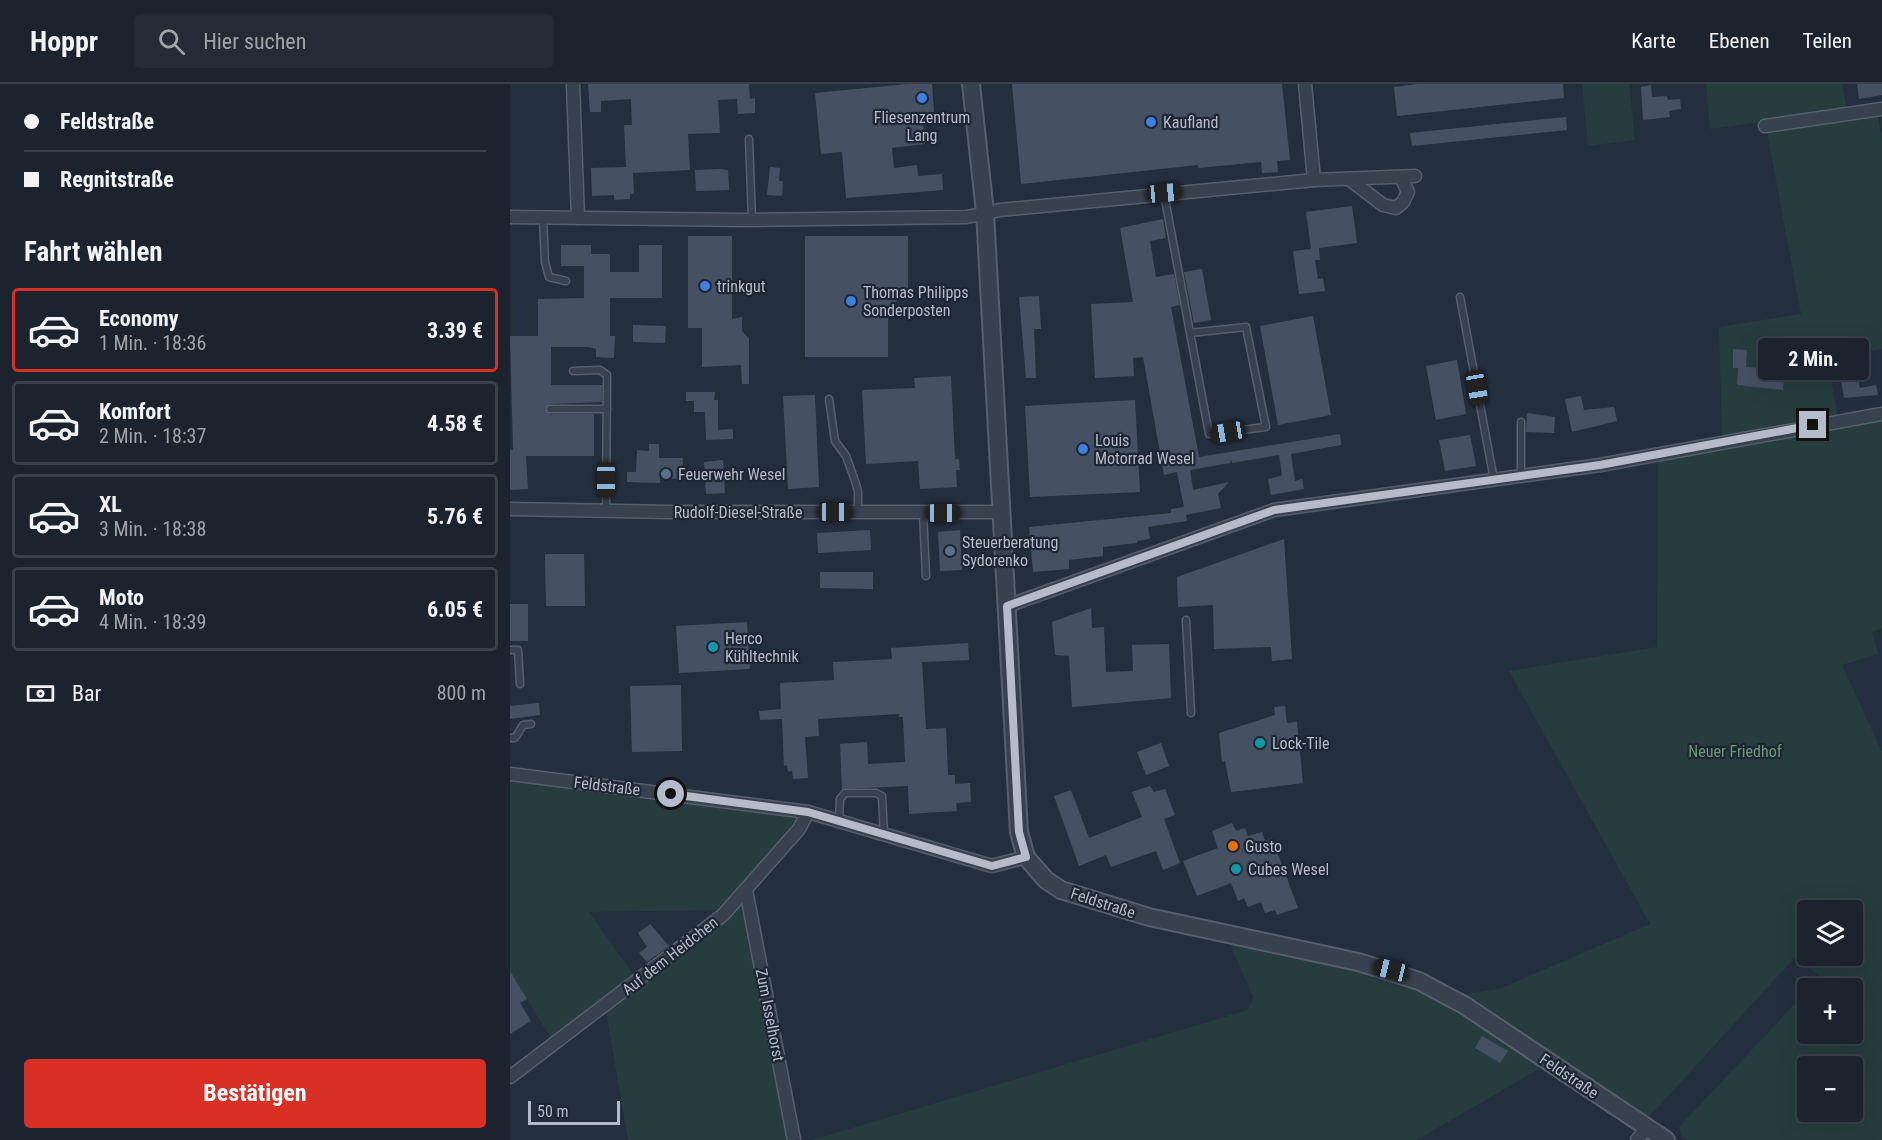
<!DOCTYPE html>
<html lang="de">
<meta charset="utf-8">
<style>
body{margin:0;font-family:"Roboto Condensed",sans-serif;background:#242b36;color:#f1f3f6;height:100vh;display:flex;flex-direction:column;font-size:22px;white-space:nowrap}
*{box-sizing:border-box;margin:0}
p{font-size:20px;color:#a0a4aa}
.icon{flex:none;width:33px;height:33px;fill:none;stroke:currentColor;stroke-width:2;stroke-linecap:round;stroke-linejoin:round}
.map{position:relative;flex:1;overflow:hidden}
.sheet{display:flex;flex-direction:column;background:#1b232e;width:510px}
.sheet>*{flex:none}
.hud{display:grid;align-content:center;height:132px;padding:0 24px;background:#1b232e}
.tools{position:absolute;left:1287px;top:816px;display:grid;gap:12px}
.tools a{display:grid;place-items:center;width:66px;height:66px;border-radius:6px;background:#1b232e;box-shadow:0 6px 24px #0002,0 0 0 2px #39404a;font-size:30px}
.scale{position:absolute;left:18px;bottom:15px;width:92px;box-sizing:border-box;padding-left:6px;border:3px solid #b4bcc9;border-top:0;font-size:16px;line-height:21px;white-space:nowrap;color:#b4bcc9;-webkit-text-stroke:4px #1d2633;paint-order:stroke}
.end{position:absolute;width:27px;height:27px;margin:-14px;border:8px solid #b4bcc9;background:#111;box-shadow:0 0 0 3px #111}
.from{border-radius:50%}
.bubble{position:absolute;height:42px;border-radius:6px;background:#1b232e;box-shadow:0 6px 24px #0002,0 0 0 2px #39404a;font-size:20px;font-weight:700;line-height:42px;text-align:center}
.car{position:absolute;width:18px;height:36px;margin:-18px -9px;border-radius:8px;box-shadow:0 0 4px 2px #0007;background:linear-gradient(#222 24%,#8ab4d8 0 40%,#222 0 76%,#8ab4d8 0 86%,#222 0)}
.hud b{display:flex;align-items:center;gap:21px;height:57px;font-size:22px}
.hud b+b{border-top:2px solid #39404a}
.hud i{width:15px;height:15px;background:#f1f3f6}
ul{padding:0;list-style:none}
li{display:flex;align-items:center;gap:18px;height:84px;margin:0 12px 9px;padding:0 12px;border:3px solid #39404a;border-radius:6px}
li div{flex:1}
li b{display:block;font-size:22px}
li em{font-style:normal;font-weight:700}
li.current{border-color:#d93025}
li>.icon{width:54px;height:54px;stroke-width:1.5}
h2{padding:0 24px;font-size:27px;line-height:72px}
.pay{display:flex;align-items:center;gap:15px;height:66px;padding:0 24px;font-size:22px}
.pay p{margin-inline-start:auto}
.action{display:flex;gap:12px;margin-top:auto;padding:12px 24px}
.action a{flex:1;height:69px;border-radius:6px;background:#d93025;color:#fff;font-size:24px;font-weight:700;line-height:69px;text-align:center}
header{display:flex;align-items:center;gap:36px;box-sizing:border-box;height:84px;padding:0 30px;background:#1b232e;border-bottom:2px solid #39404a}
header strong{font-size:28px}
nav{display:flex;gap:33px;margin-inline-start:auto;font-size:21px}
.search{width:420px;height:54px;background:#242b36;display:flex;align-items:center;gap:15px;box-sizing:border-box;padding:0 21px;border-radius:6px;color:#a0a4aa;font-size:22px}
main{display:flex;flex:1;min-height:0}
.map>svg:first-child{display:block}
.green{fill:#263c3f;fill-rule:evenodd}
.building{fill:#455162}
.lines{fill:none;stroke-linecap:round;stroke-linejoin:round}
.service-casing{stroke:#565f6c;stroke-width:9}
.minor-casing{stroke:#565f6c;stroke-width:15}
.tertiary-casing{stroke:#565f6c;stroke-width:20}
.service{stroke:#38414e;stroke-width:6}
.minor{stroke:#38414e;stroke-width:12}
.tertiary{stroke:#38414e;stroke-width:16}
.route{stroke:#b4bcc9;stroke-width:8}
.shop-dot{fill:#3f7fe0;stroke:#1d2633;stroke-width:2}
.service-dot{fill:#5c6f8a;stroke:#1d2633;stroke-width:2}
.culture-dot{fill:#0f9aa8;stroke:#1d2633;stroke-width:2}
.food-dot{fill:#e8710a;stroke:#1d2633;stroke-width:2}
.labels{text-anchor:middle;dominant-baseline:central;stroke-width:4.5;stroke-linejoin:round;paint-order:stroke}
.poi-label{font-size:16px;fill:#b4bcc9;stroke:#1d2633;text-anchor:start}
.street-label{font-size:16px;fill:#b4bcc9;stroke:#1d2633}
.park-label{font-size:16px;fill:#6b9a76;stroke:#1d2633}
</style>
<header>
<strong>Hoppr</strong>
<div class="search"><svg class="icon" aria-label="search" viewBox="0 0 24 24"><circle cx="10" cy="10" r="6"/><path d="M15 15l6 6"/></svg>Hier suchen</div>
<nav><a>Karte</a><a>Ebenen</a><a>Teilen</a></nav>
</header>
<main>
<section class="sheet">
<div class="hud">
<b><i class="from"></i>Feldstraße</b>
<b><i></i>Regnitstraße</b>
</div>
<h2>Fahrt wählen</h2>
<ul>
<li class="current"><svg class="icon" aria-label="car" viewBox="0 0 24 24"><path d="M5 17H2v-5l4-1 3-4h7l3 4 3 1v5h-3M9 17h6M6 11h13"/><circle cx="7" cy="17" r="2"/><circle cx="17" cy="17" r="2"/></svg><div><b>Economy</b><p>1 Min. · 18:36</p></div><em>3.39 €</em></li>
<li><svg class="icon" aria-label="car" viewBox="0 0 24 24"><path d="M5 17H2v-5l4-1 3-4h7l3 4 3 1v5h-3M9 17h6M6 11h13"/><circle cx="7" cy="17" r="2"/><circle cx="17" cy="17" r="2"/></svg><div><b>Komfort</b><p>2 Min. · 18:37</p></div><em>4.58 €</em></li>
<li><svg class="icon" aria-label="car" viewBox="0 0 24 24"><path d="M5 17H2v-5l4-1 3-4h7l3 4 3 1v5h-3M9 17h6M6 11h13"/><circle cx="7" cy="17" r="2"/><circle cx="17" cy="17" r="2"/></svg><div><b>XL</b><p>3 Min. · 18:38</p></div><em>5.76 €</em></li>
<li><svg class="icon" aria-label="car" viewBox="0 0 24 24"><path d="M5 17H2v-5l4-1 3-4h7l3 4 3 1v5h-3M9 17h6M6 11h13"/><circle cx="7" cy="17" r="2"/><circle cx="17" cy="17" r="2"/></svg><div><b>Moto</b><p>4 Min. · 18:39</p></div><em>6.05 €</em></li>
</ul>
<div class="pay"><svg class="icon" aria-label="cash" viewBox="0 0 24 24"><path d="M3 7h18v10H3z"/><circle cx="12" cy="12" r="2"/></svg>Bar<p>800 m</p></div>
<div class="action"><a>Bestätigen</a></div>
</section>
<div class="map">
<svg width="1372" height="1056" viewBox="0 0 1372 1056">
<rect width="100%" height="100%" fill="#242f3e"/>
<!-- green -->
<g class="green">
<path d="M1072 0H1119L1125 56 1078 62Z"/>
<path d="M1196 0H1332L1337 26 1200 45Z"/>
<path d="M1368 31 1372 58V265L1317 273 1328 332 1212 352 1209 243 1291 230 1257 48Z"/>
<path d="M1372 335V544L1362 548 1368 570 1332 581 1372 668V1056H1177L1171 1052 1169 1043 1297 907 1298 950H1342V904H1300L1311 893 1285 873 1140 1032 1129 1030 1046 975 907 1056H302L738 926 743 913 718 856 883 889 949 911 989 905 1140 840 999 587 1147 563 1148 374ZM1298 826H1342V872H1298ZM1298 982H1342V1028H1298Z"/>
<path d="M0 695 288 732 285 743 213 826 79 828 125 893 42 956 0 888Z"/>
<path d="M227 822 234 824 290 1056H118L96 927Z"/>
</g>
<!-- building -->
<g class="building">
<path d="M78 0H239L240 15 245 14V29L228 30 227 15 208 16 210 49 178 50 180 86 123 89 124 110H120V115L104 116V111L82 112 81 84 116 83 114 41H122L121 15 91 17V28H80Z"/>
<path d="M398 0H422L424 28 412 29 415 60 382 64 384 84 407 81 408 92 432 90 433 106 336 114 332 68 311 70 305 9Z"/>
<path d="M502 0H772L780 76 767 77 768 88 752 89 751 78 688 84V81L511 100Z"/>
<path d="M908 0H1053L1054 14 887 32 884 3Z"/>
<path d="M1347 0H1372V11L1349 15Z"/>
<path d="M1141 1 1142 13 1157 12 1158 16 1170 15 1171 25 1159 27 1160 33 1133 36 1131 3Z"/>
<path d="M1056 33 1057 46 902 62 900 49Z"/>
<path d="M260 83 270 84 269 97H273L272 112 257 111Z"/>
<path d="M209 85 218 86 219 106 186 107 185 86Z"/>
<path d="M842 122 847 159 809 164 810 176H805L808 195 813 194 815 207 789 210 783 167 801 165 796 128Z"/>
<path d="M653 135 656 154 640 157 646 193 664 190 670 221 661 223 689 373 830 350 831 361 781 370 785 397 792 395 794 405 761 411 758 395 771 392 772 390 769 371 722 379 721 376 720 379 680 386 683 406 719 398 708 410 711 424 676 431 677 437 638 443 640 455 627 457V459L593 463V472L559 476V485L523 488 519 443 661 429V425L674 423 667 388 654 391 633 273 623 274 624 292 585 294 581 220 623 218 610 144Z"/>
<path d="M178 152H222V235L232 233V247L239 255V300H232L231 281 192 283V244H178Z"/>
<path d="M295 152H398V205L378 226V273H295Z"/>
<path d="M51 161H81V170H100V188H129V161H152V214H100V252H105L104 274 86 273V265L79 263H41V301H92V318L40 320 35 324 40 330H84V372H16L18 405 0 406V366H3L0 252H28V215L74 214V182H51Z"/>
<path d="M692 185 701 236 684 239 674 188Z"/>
<path d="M529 212 531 245H524L526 294H516L509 213Z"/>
<path d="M803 232 821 331 768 341 750 242Z"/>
<path d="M123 241 156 242 155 259 123 258Z"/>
<path d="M1223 265 1237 266 1236 283 1275 285 1273 306 1227 301 1228 284H1223Z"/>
<path d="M947 276 956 330 926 336 916 282Z"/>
<path d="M441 292 445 375H449L450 386H446L447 403 410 405 408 377 356 380 352 306 405 304 404 294Z"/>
<path d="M1348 293 1350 304 1366 301 1368 311 1334 314 1331 297Z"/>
<path d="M176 308H205L204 316H208V346L223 345V355L196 356 195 328H184V317H176Z"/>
<path d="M305 311 309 403 278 405 273 312Z"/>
<path d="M1071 312 1074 326 1104 323 1107 337 1062 348 1055 315Z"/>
<path d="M625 316 630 408 520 413 515 322Z"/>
<path d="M1017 329 1045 333 1044 349 1016 348Z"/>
<path d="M960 351 966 382 935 387 929 356Z"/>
<path d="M139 360H149V374H173L172 395 150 394V399L117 398V388H126L127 366 139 367Z"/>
<path d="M213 376 215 409 196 410 194 378Z"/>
<path d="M360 446 361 466 308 469 307 449Z"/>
<path d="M450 446 452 486 430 487 428 448Z"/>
<path d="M774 455 782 575 762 577 761 563 704 565 703 521 668 523 667 493Z"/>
<path d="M35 470H74L75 522H36Z"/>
<path d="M310 488H363V505L310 504Z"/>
<rect x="0" y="520" width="18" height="37"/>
<path d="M581 524 582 544 594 543 596 588 623 587 622 561 659 560 661 614 562 623 559 572 545 571 542 538Z"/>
<path d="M237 538 240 585 169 589 166 542Z"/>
<path d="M458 559 459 576 412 578 416 645 436 644 438 691H445V700L460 699 461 718 446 719 447 727 399 730 398 702 332 705 330 660 357 658 358 680 395 678 393 633H389V630L308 635 309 652 295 653 298 694 283 695 282 687 278 688 277 681 274 682 272 635 250 636 249 627 271 625 270 599 324 596 323 578 382 575 381 564Z"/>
<path d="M171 601 172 667 122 668 120 602Z"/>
<path d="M29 619 30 631 0 635V622Z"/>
<path d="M775 622 777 639 787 638 793 699 721 708 715 677 712 678 709 649 765 631 764 623Z"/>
<path d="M651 659 659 682 636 691 627 668Z"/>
<path d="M640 702 644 708 655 705 665 731 654 735 670 779 653 786 646 767 601 783 596 771 569 782 544 712 561 706 579 754 632 733 622 708Z"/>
<path d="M722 739 726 747 735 744 738 752 752 748 755 757 762 754 788 824 767 831 765 826 755 829 751 818 738 823 734 814 728 817 721 799 687 812 673 777 708 764 702 747Z"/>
<path d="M140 840 159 862 137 878 129 869 137 863 128 849Z"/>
<path d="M0 887 17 915 10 919 21 937 0 950Z"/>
<path d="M972 952 998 967 990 979 965 964Z"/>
</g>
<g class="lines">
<defs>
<g id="service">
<path d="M239 55 242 136"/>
<path d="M654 110 699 350 756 343 736 243 680 249"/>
<path d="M33 134 35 178 39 193 56 197"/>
<path d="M950 213 984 396"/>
<path d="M63 287 90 286 97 291 96 426"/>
<path d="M319 315 325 357 336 372 344 394 348 407V428"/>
<path d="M40 325H97"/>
<path d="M1011 392V338"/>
<path d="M413 429 416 492"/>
<path d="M676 536 681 629"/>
<path d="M0 566H8L10 600"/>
<path d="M0 654H5L13 641 21 640"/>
<path d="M329 737 330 715 335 709H366L372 712 374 750"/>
</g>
<g id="minor">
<path d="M63 0 68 134"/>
<path d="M795 0 804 96"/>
<path d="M1255 42 1372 25"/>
<path d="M839 95 873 121 886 124 893 118 898 108 891 93"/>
<path d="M0 133 235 136 457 133 490 126 804 96 905 92"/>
<path d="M0 425 162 428H491"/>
<path d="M497 522 764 426 1090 381 1372 330"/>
<path d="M0 690 298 728 482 782 516 773"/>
<path d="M236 806 284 1056"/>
<path d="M0 993 213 831 289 745 298 728"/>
<path d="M1127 1056 1137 1044"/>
</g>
<path id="tertiary" d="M461 0 475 128 509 748 516 773 536 796 551 806 639 833 848 878 909 897 954 921 1156 1056"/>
</defs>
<!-- service casing -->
<use href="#service" class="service-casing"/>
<!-- minor casing -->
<use href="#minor" class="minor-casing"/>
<!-- tertiary casing -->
<use href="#tertiary" class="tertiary-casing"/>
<!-- service -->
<use href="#service" class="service"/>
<!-- minor -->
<use href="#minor" class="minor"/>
<!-- tertiary -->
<use href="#tertiary" class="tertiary"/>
</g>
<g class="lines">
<!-- route -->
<path class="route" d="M161 710 298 728 482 782 516 773 509 748 497 522 764 426 1090 381 1303 341"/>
</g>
<!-- markers -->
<g class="shop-dot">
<circle cx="412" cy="14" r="6"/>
<circle cx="641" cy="38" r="6"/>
<circle cx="195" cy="202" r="6"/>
<circle cx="341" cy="217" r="6"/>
<circle cx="573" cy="365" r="6"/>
</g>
<g class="service-dot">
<circle cx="156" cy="390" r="6"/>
<circle cx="440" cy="467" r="6"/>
</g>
<g class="culture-dot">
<circle cx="203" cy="563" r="6"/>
<circle cx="750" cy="659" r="6"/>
<circle cx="726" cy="785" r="6"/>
</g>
<circle class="food-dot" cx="723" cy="762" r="6"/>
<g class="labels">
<!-- poi labels -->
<g class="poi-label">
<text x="412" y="33" text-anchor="middle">Fliesenzentrum<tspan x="412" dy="18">Lang</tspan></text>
<text x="653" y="38">Kaufland</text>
<text x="207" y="202">trinkgut</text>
<text x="353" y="208">Thomas Philipps<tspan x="353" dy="18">Sonderposten</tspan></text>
<text x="585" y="356">Louis<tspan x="585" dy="18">Motorrad Wesel</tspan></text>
<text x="168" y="390">Feuerwehr Wesel</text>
<text x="452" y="458">Steuerberatung<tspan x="452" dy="18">Sydorenko</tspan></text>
<text x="215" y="554">Herco<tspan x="215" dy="18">Kühltechnik</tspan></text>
<text x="762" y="659">Lock-Tile</text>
<text x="735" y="762">Gusto</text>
<text x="738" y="785">Cubes Wesel</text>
</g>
<!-- street labels -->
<g class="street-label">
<text x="228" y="428">Rudolf-Diesel-Straße</text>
<text transform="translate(97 702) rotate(7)">Feldstraße</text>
<text transform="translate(593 819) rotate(18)">Feldstraße</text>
<text transform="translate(160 872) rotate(-38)">Auf dem Heidchen</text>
<text transform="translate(260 931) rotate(79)">Zum Isselhorst</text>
<text transform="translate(1059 992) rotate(34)">Feldstraße</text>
</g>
<!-- park labels -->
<g class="park-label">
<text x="1225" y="667">Neuer Friedhof</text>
</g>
</g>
</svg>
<div class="tools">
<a><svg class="icon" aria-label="layers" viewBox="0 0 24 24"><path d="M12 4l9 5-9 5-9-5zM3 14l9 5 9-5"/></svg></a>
<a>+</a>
<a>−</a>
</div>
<div class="scale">50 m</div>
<i class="end from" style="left:161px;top:710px"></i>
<i class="end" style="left:1303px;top:341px"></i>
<div class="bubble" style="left:1248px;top:254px;width:111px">2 Min.</div>
<i class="car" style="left:654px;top:109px;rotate:85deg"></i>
<i class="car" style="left:967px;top:304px;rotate:170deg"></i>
<i class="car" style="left:718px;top:348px;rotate:261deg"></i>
<i class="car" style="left:96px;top:396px;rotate:180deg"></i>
<i class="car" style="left:325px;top:428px;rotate:90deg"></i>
<i class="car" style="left:433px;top:429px;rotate:90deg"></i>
<i class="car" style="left:881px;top:886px;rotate:284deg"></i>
</div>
</main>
